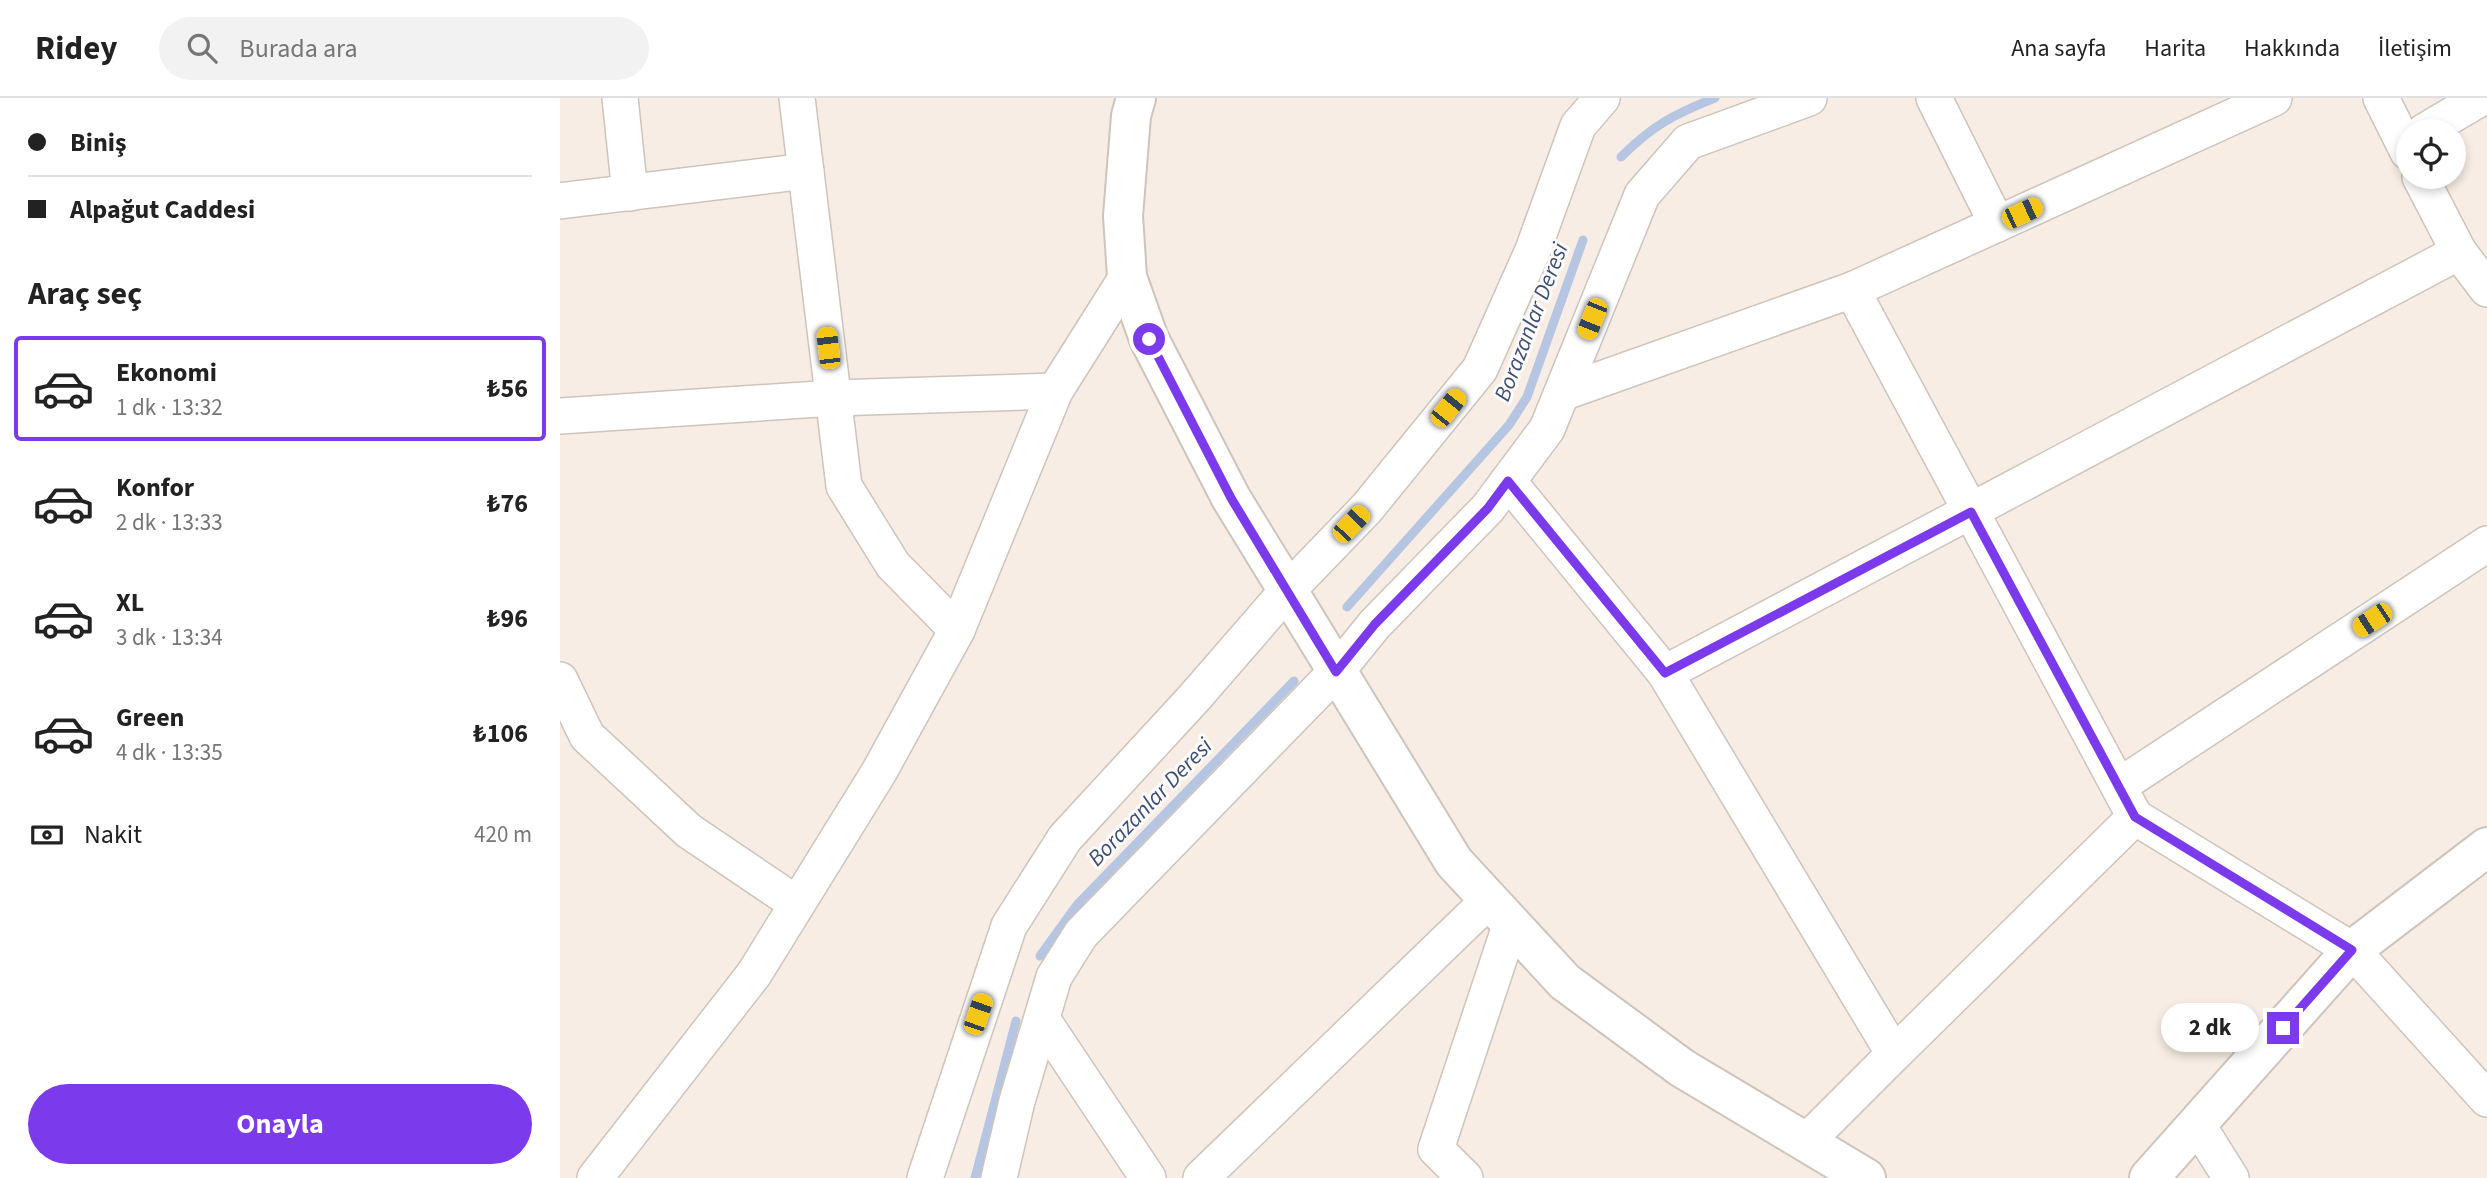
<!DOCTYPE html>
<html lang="tr">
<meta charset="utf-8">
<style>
body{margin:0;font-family:"Source Sans 3",sans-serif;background:#f2f2f2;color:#222;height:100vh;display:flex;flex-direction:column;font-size:26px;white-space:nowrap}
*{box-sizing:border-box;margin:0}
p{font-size:23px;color:#767676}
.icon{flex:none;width:38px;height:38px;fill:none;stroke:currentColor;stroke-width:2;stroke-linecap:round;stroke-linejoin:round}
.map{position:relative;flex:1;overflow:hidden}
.details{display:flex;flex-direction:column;background:#fff;width:560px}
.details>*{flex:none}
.guide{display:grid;align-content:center;height:154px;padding:0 28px;background:#fff}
.controls{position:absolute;left:1836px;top:21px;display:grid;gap:14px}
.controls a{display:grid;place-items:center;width:70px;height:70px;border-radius:50%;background:#fff;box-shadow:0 4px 10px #0003;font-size:35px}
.end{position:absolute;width:32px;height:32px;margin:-16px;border:9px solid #7c3aed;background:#fff;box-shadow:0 0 0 4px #fff}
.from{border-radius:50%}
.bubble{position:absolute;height:49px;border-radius:24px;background:#fff;box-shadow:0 4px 10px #0003;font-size:23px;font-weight:700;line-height:49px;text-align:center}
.car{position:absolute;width:21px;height:42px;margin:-21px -10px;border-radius:9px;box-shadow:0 0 5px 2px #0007;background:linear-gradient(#f5c518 24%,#345 0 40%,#f5c518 0 76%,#345 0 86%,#f5c518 0)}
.guide b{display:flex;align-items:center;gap:24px;height:66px;font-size:26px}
.guide b+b{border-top:2px solid #e0e0e0}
.guide i{width:18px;height:18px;background:#222}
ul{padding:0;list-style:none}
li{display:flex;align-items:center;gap:21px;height:105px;margin:0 14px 10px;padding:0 14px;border:4px solid transparent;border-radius:7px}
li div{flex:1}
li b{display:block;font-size:26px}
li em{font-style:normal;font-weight:700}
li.on{border-color:#7c3aed}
li>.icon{width:63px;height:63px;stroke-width:1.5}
h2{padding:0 28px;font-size:32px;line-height:84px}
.pay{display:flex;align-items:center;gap:18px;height:77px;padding:0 28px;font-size:26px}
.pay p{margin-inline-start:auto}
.action{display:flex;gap:14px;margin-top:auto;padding:14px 28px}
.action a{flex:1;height:80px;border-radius:42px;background:#7c3aed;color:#fff;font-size:28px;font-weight:700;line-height:80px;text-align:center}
header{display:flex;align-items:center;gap:42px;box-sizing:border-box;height:98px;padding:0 35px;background:#fff;border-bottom:2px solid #e0e0e0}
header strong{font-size:33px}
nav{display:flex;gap:38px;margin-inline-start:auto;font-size:24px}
.search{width:490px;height:63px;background:#f2f2f2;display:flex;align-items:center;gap:18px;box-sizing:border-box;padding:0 24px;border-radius:38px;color:#767676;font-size:26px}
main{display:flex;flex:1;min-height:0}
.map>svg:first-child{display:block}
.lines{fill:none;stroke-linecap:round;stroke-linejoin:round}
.stream{stroke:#b6c5e2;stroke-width:9}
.minor-casing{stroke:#cec4bb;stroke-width:38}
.primary-casing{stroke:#cec4bb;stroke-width:42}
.minor{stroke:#fff;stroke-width:35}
.primary{stroke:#fff;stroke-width:38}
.route{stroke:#7c3aed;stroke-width:9}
.labels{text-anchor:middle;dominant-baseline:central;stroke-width:6;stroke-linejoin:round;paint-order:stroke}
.water-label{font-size:23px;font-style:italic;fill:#3a4d77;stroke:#fefcfa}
</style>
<header>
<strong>Ridey</strong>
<div class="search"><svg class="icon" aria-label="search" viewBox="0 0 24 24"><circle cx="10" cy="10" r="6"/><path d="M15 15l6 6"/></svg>Burada ara</div>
<nav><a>Ana sayfa</a><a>Harita</a><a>Hakkında</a><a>İletişim</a></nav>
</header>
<main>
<section class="details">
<div class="guide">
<b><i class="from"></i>Biniş</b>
<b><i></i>Alpağut Caddesi</b>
</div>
<h2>Araç seç</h2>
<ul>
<li class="on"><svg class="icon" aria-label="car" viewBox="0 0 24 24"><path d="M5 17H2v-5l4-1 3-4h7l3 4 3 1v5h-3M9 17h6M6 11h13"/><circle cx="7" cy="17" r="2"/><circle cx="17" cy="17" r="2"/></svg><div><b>Ekonomi</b><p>1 dk · 13:32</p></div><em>₺56</em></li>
<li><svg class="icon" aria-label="car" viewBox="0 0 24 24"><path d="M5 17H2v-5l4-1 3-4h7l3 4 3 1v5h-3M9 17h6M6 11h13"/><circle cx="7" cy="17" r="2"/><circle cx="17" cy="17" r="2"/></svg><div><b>Konfor</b><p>2 dk · 13:33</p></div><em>₺76</em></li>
<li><svg class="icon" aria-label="car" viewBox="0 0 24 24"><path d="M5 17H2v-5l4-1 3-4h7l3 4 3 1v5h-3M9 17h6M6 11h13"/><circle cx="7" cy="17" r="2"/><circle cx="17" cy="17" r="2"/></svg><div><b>XL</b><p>3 dk · 13:34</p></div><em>₺96</em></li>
<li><svg class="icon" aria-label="car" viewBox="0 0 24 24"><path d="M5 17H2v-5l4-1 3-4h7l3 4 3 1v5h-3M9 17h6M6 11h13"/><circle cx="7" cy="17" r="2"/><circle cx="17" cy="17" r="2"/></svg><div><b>Green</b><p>4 dk · 13:35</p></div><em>₺106</em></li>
</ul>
<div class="pay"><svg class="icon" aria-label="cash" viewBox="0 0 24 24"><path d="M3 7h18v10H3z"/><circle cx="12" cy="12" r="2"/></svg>Nakit<p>420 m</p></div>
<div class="action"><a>Onayla</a></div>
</section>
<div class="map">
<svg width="1927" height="1080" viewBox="0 0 1927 1080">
<rect width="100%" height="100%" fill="#f7ede4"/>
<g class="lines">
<!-- stream -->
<g class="stream">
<path d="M1061 59C1092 28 1114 16 1155 0"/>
<path d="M787 509 949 327 967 299 1023 142"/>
<path d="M480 858 517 807 734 583"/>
<path d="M415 1080 456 923"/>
</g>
<defs>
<g id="minor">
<path d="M60 0 70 95"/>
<path d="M237 0 284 388 333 467 397 532"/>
<path d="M1374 0 1437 126"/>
<path d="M1821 0 1848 54"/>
<path d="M1865 33 1921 0"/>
<path d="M1860 79 1899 154 1927 191"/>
<path d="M0 103 246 73"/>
<path d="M1292 192 1575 719 1792 852 1927 1001"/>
<path d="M1002 295 1292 192 1714 0"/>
<path d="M0 318 274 300 495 293"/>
<path d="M948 383 1105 575 1334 956 1247 1043"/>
<path d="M1105 575 1899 154"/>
<path d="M0 582 27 638 129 733 237 806"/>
<path d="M1559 688 1927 446"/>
<path d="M482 921 588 1080"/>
<path d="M1334 956 1575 719"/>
<path d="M1637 1026 1671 1080"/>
<path d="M35 1080 194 876 319 674 397 532 495 293 567 179"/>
<path d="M365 1080 449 828 505 740 635 599 727 493 807 410 920 271 973 152 1018 28 1042 0"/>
<path d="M439 1080 457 1003 494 879 521 836 776 574 815 526 928 410 987 331 1082 97 1128 44 1249 0"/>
<path d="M641 1080 929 802"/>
<path d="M905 1080 876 1051 951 825"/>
</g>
<g id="primary">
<path d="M576 0 571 18 563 118 567 179 589 241 671 400 894 764 1005 884 1122 970 1306 1080"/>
<path d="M1589 1080 1792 852 1927 749"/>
</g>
</defs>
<!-- minor casing -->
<use href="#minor" class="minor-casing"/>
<!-- primary casing -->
<use href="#primary" class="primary-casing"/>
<!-- minor -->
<use href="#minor" class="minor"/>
<!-- primary -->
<use href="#primary" class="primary"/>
</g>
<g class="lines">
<!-- route -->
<path class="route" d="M589 241 671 400 776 574 815 526 928 410 948 383 1105 575 1411 414 1575 719 1792 852 1723 930"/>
</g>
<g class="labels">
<!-- water labels -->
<g class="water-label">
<text transform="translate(971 224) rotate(-69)">Borazanlar Deresi</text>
<text transform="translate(590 704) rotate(-46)">Borazanlar Deresi</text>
</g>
</g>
</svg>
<div class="controls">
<a><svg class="icon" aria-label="locate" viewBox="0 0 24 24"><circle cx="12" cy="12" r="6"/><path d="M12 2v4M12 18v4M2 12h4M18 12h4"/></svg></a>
</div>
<i class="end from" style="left:589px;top:241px"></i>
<i class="end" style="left:1723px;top:930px"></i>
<div class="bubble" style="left:1601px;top:905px;width:98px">2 dk</div>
<i class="car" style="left:1462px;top:115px;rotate:65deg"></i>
<i class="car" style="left:1032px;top:221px;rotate:202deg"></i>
<i class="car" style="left:268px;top:250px;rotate:353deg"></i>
<i class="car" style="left:888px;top:310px;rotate:39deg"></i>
<i class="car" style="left:791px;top:426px;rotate:44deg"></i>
<i class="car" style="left:1812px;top:522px;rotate:237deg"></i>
<i class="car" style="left:418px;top:916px;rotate:19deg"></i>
</div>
</main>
